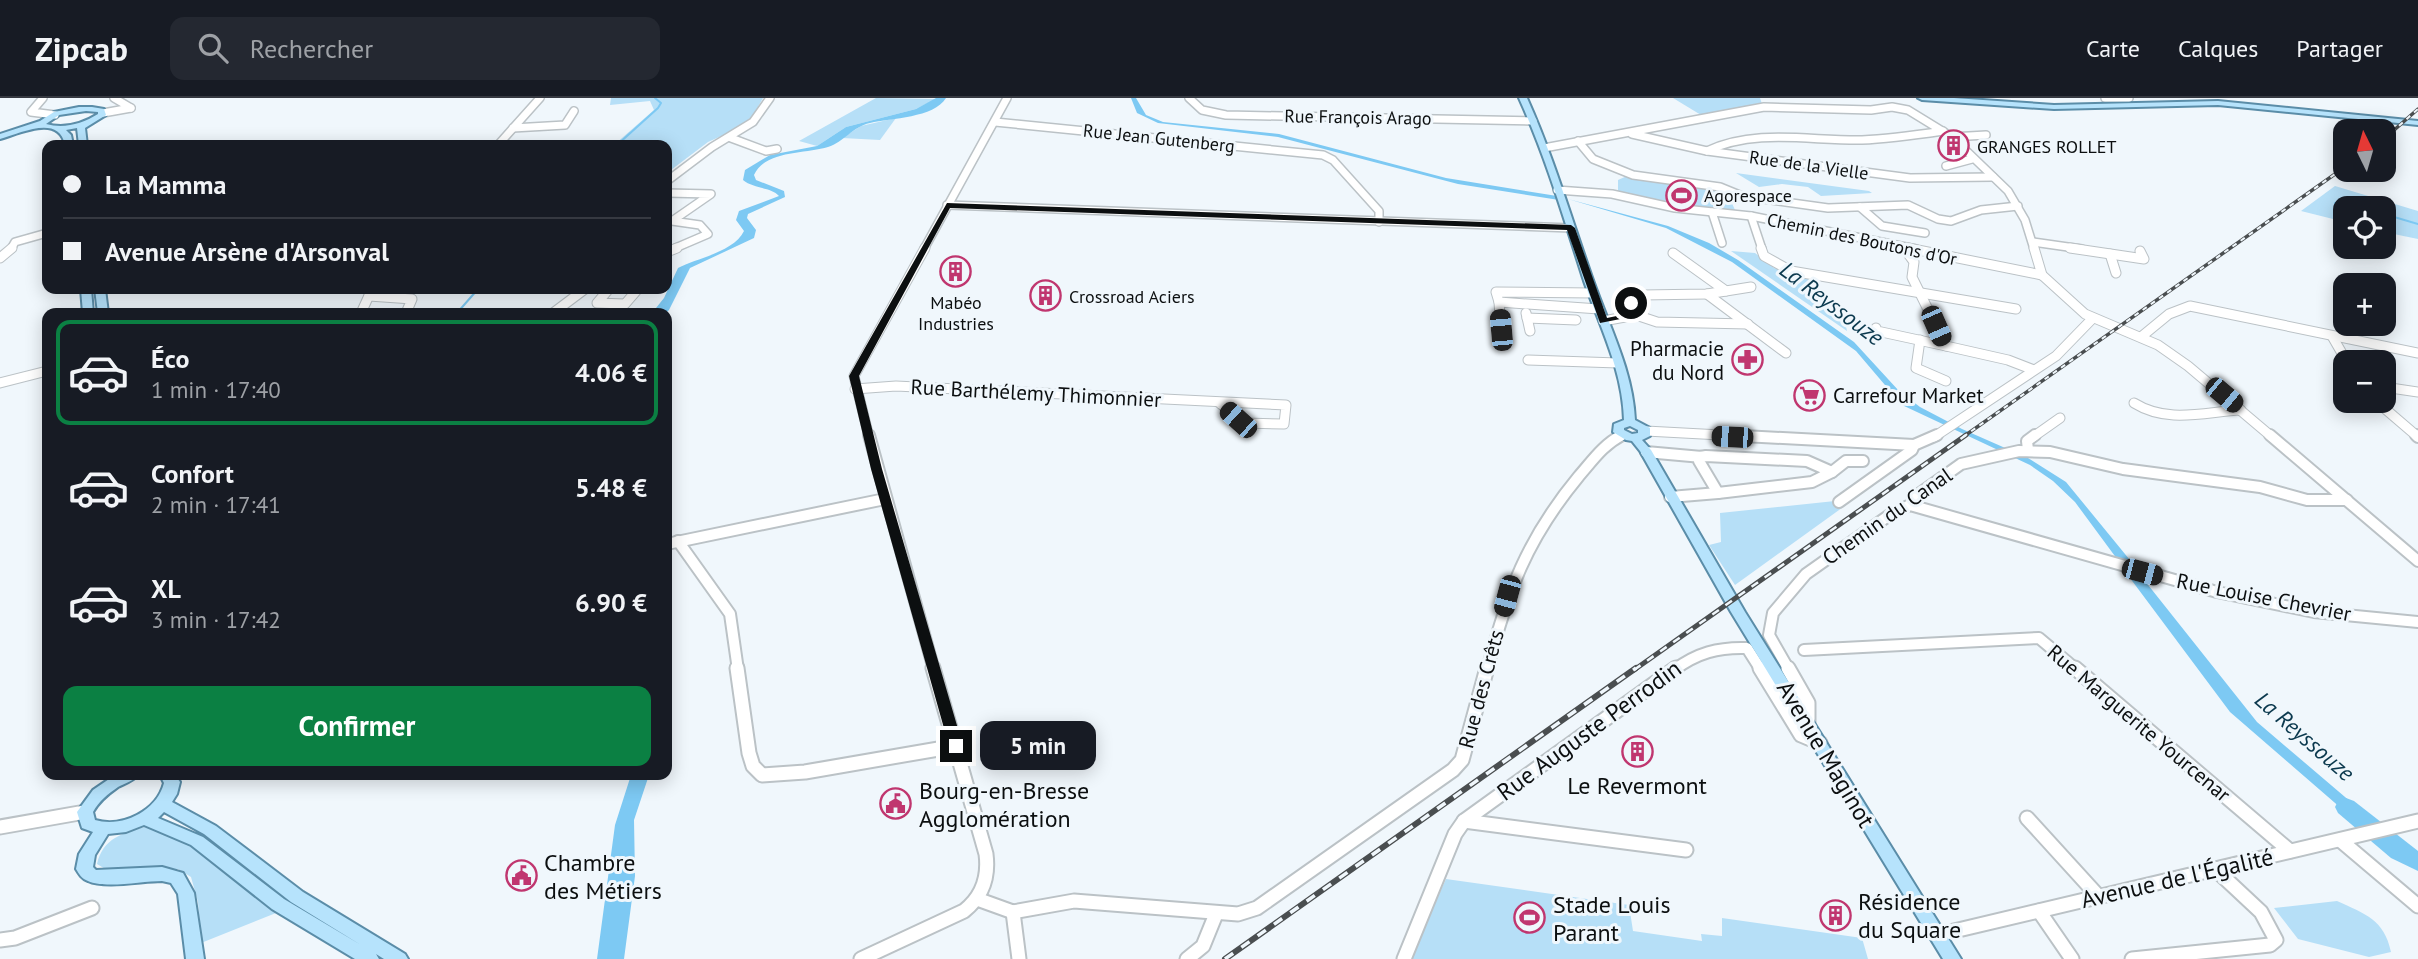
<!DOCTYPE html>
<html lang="fr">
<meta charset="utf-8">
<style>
body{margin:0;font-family:"PT Sans",sans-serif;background:#242831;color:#f1f3f6;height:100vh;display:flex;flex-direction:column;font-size:26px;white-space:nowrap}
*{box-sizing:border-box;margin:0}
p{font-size:23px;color:#9ea1a6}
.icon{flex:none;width:38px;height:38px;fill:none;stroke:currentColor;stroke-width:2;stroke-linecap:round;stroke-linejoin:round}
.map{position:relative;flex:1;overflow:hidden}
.drawer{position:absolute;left:42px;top:210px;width:630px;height:472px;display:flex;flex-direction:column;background:#171b24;border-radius:14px;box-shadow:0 4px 18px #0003}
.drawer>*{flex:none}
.guide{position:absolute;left:42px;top:42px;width:630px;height:154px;border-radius:14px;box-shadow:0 4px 18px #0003;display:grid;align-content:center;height:154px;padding:0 21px;background:#171b24}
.needle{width:46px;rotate:355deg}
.fabs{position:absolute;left:2333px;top:21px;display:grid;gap:14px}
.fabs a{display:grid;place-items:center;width:63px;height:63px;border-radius:14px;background:#171b24;box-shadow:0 4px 18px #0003;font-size:35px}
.end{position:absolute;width:32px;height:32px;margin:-16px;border:9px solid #0c0f10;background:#fff;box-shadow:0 0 0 4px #fff}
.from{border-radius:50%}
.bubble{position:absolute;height:49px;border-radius:14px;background:#171b24;box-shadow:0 4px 18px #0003;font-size:23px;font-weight:700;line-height:49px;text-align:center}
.car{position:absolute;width:21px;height:42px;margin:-21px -10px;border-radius:9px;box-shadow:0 0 5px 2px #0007;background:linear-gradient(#222 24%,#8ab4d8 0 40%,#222 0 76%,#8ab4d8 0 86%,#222 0)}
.guide b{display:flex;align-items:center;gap:24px;height:66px;font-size:26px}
.guide b+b{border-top:2px solid #363941}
.guide i{width:18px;height:18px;background:#f1f3f6}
ul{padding:12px 0 0;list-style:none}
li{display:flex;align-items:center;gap:21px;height:105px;margin:0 14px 10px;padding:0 7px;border:4px solid transparent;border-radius:14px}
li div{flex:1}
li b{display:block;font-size:26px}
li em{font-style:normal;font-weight:700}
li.selected{border-color:#0b8043}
li>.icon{width:63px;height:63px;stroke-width:1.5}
.primary-button{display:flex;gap:14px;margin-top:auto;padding:14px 21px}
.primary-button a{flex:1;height:80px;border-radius:14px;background:#0b8043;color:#fff;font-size:28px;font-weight:700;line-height:80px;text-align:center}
header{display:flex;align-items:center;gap:42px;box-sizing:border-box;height:98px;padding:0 35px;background:#171b24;border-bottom:2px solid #363941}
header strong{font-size:33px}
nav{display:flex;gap:38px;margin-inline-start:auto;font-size:24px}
.search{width:490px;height:63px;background:#242831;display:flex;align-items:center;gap:18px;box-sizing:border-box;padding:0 24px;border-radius:14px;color:#9ea1a6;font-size:26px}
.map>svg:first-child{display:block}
.green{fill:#b6dff7}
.water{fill:#7dc9f3}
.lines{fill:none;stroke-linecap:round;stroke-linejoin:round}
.stream{stroke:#7dc9f3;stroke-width:2}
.river{fill:#7dc9f3;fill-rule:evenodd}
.minor-far3-casing{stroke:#bbc2c6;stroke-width:10}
.minor-far2-casing{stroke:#bbc2c6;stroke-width:11}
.minor-far1-casing{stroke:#bbc2c6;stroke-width:14}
.minor-casing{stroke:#bbc2c6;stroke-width:17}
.major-casing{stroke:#5b8da8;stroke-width:4}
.minor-far3{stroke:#fff;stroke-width:7}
.minor-far2{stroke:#fff;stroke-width:9}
.minor-far1{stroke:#fff;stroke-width:10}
.minor{stroke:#fff;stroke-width:13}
.major{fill:#b6e3fc;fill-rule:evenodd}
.rail-far2-casing{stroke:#4a4e50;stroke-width:3.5}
.rail-far1-casing{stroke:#4a4e50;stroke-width:5}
.rail-casing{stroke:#4a4e50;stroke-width:6}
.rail-far2{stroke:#f0f7fc;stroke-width:2;stroke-dasharray:5;stroke-linecap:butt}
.rail-far1{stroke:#f0f7fc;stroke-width:2.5;stroke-dasharray:8;stroke-linecap:butt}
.rail{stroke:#f0f7fc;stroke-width:3.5;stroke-dasharray:10;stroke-linecap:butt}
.route{fill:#0c0f10}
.labels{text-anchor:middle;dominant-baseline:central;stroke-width:6;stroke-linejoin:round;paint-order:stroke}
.far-street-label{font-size:18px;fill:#0c0f10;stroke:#f0f7fc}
.far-poi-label{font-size:18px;fill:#0c0f10;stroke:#f0f7fc;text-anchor:start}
.poi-label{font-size:21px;fill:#0c0f10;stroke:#f0f7fc;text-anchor:end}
.street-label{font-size:21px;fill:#0c0f10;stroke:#f0f7fc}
.water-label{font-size:23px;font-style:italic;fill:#0b394e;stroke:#f0f7fc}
.near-street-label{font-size:24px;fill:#0c0f10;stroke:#f0f7fc}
.near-poi-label{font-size:24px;fill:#0c0f10;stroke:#f0f7fc;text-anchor:start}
</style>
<header>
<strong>Zipcab</strong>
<div class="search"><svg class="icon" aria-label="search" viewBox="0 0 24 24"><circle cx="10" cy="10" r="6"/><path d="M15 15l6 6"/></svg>Rechercher</div>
<nav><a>Carte</a><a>Calques</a><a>Partager</a></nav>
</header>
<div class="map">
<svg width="2418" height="861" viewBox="0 0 2418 861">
<rect width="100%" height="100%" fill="#f0f7fc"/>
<!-- green -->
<g class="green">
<path d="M611 0H763L748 26 708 44 667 75V47H614L654 12 650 3 610 7Z"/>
<path d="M876 0 936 1 916 11 846 29 817 48 799 43Z"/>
<path d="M1673 0H1760L1762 6 1701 17Z"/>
<path d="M896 20 880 42 842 40 861 28Z"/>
<path d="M1736 75 1869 93 1872 95 1821 98 1808 89 1782 86 1759 89Z"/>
<path d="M1627 78 1721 91 1737 99 1730 101 1735 112 1678 108 1618 95V82Z"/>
<path d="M2335 88 2418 113V141L2384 134V110H2345V124L2301 113Z"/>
<path d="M1731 153 1755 155 1774 170 1811 182V188L1822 201 1841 204 1847 233Z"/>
<path d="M1835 403 1846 407 1735 487 1709 447 1721 444 1720 415Z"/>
<path d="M145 729 176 736 281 813 201 845 198 804 191 779 178 771 107 772 97 766C103 740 123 735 145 729Z"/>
<path d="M1446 781 1629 807 1633 833 1702 843 1701 836 1722 838V820L1862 840 1868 861H1409Z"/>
<path d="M2337 803C2365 816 2384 821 2391 854L2369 859 2298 841 2274 810Z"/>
</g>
<!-- water -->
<g class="water">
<path d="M936 0H946C934 20 891 20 870 25 852 29 844 44 828 49 806 56 765 52 754 77L756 82 784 93 785 99 748 116 747 120 756 132 754 140 690 170 669 212 666 215H652L664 200 678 170C697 160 734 154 744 133L736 122 739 113 779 98C771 89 754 91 743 82L745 72 770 57 817 48 846 29 916 11Z"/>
<path d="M1131 0H1136L1146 17 1163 24 1279 36 1446 80 1557 98 1559 102 1458 86 1278 39 1158 25 1137 15Z"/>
<path d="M1568 101 1668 128 1709 145 1738 162 1854 244 1899 293 1920 309 1962 331 2028 360 2066 384 2134 467 2120 465 2075 404 2053 383 2030 367 1902 307 1856 253 1732 164 1666 130Z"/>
<path d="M2124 472 2141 478 2257 624 2372 722 2357 724 2230 614Z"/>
<path d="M631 677H649L634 722 635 778 624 861H597L615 727Z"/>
<path d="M2392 737 2418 755V771L2372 741Z"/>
</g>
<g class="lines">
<!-- stream -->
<g class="stream">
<path d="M617 47 658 10 661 5 655 0"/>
<path d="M2335 105 2358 110"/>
<path d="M2384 116 2418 126"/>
<path d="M457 215 478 191"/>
</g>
<!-- river -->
<path class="river" d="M2346 700 2354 703 2418 753V773L2391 760 2338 715 2335 709 2338 703Z"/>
<defs>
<g id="minor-far3">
<path d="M43 0 31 14 55 17"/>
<path d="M114 0 131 10"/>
<path d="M1189 0 1202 12 1226 17 1533 23"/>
<path d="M2105 0H2129"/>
<path d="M103 15 131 10"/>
<path d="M995 24 1323 57 1333 62 1379 113V124"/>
<path d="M513 30 565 27 574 13"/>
<path d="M1632 36 1707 53 1910 80 1993 79"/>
<path d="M1952 39 1986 37"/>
<path d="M731 40 766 53 777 51"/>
<path d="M1578 43 1593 61 1633 77 1720 89 1742 98 1828 110 1908 107 1938 121 1951 123 1981 112 2018 108"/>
<path d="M498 47 540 0"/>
<path d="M1544 50 1764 9 1871 12 1892 9 1908 12 1952 39 2008 93 2025 122 2034 151"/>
<path d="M1707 53C1756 30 1810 43 1862 42 1889 41 1916 37 1943 33"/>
<path d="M1946 68 1972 61"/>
<path d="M667 83 712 49 753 24 770 0"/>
<path d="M1557 92 1612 96 1675 110 1751 118 1916 151"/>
<path d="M667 95 711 96 672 123 700 127 708 136 673 151"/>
<path d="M947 107 1571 130"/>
<path d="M1860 109 1882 128 1925 135"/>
<path d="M1712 114 1722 145"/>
<path d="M1751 118 1762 151"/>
<path d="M2033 144 2082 151"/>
<path d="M1903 149 1905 151"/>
<path d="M11 151 15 144 47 135"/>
<path d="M924 151 1007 0"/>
</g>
<g id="minor-far2">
<path d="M1761 150 1764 158 1791 173 2016 211"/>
<path d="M1904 150 1914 164 1912 179 1946 248 2008 262 2034 272"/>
<path d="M1908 150 2042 177"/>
<path d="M2034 150 2042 177 2085 216 2158 247 2188 268 2272 339"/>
<path d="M2070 150 2144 161 2140 153"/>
<path d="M667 154 677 150"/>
<path d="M1673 155 1726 193"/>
<path d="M2110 156 2116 175"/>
<path d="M0 160 12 150"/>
<path d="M609 191 597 205 625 206 638 191"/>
<path d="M1593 195 1496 194 1499 204 1599 211"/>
<path d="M1707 196 1786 255"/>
<path d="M369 198 412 201 406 215"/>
<path d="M1499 204 1501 232"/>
<path d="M361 215 372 191"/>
<path d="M553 215 585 191"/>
<path d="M1526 215 1530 233"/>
<path d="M1636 217 1631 201 1642 197 1707 196 1751 189"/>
<path d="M1527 220 1576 222"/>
<path d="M1603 223 1636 217 1657 224 1748 226"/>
<path d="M1876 230 1877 233 1946 248"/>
<path d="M2332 238 2347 264"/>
<path d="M2141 239 2169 216 2190 208 2418 255"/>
<path d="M1920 242 1916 270 1946 283"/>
<path d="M1528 262 1618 265"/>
<path d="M0 285 47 273"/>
<path d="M2384 289 2418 294"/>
<path d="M855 291 896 288 1286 307 1284 326 1245 325 1218 304"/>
<path d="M2376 303 2418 339"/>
<path d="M2134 305C2168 326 2204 314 2241 312"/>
<path d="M1646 333 1758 339"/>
<path d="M869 339 854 278 925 150"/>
<path d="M1619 339 1622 337"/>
<path d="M1934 339 2056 258 2093 220"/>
<path d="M2033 339 2060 320"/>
</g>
<g id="minor-far1">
<path d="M869 337 934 572"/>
<path d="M1725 337 1914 347 1937 337"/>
<path d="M2270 337 2418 463"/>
<path d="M2416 337 2418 339"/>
<path d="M2028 352 2027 343 2035 337"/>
<path d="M1646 354 1702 359"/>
<path d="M1706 358 1807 363 1832 374 1812 384 1718 395 1699 363 1700 359Z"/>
<path d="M1832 374 1846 363H1863"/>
<path d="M1670 399 1718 395"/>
<path d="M1839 404 1912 352 1914 347"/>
<path d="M1910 407 2217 494 2314 514 2418 524"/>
<path d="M678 443 730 516 738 572"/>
<path d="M667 446 885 401"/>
<path d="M1804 552 2039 540 2077 572"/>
<path d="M1487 572C1508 493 1526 442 1579 378 1593 362 1603 347 1622 337"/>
<path d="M1674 572C1697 555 1718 549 1747 550L1761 572"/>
<path d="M1789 572 1769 537 1773 515 1806 476 1891 416 1910 407 1919 396 1961 366 2019 353 2050 354 2123 371 2260 389 2307 402H2347"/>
</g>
<g id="minor">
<path d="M737 570 749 655 753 668 762 677 805 674 956 648"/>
<path d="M1760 570 1801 637 1820 645"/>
<path d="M1788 570 1808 605V627"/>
<path d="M2075 570 2290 753"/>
<path d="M2027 720 2099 799"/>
<path d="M1464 723 1686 752"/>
<path d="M0 729 85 714"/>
<path d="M2340 742 2418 808"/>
<path d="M977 801 1013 814 1074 803 1238 816 1257 810 1453 672 1462 662 1487 570"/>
<path d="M2039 813 2072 861"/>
<path d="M1013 814 1019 861"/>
<path d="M1937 837 2418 723"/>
<path d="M0 842 15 840 92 810"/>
<path d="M861 861 964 813C983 798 989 779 986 756L933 570"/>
<path d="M1187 861 1203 848 1216 816"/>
<path d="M1404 861 1455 736 1464 723 1676 570"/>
<path d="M2132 861 2270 847 2276 842 2261 814 2215 771"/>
</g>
<g id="major">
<path d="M1519 0H1527C1554 60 1572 123 1594 185 1610 230 1633 274 1635 322L1650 330V338L1642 342 1651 352 1745 514 1961 861H1943L1731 514 1640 353 1632 343 1626 342 1613 334 1614 326 1624 322C1623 273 1600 229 1584 183 1564 121 1546 59 1519 0ZM1630 328 1638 332V335L1632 336 1624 332V330Z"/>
<path d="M1918 0H1954L2054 7 2218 3 2418 23V27L2218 7 2054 11 1922 2Z"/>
<path d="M79 9H92L104 11 106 17 85 30 87 47H79L77 30 66 32 71 37 73 47H65C59 16 21 35 0 41V36L40 23 54 14ZM86 13 98 14V16C82 26 64 31 46 26L59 17Z"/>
<path d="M81 191H91L93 215H83Z"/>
<path d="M95 191H105L108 215H98Z"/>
<path d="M115 677H138C133 683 126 685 118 689 108 696 99 703 93 714L95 722C122 730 157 713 164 685L160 677H175L180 684 177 696 172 704 216 728 303 794 405 856 408 861H384L376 856 379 861H355L272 811 191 747 144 727 126 734 108 736 95 757 93 769 96 772 162 769 183 775 194 795 204 861H186L178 796 171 785 162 783C143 783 105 791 88 783 82 781 79 776 76 771L79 756 93 734 82 730 77 714 93 692ZM164 714 204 736 291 804 361 847 284 801 203 739 158 720Z"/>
</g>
</defs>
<!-- minor-far3 casing -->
<use href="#minor-far3" class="minor-far3-casing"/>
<!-- minor-far2 casing -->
<use href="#minor-far2" class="minor-far2-casing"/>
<!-- minor-far1 casing -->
<use href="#minor-far1" class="minor-far1-casing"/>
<!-- minor casing -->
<use href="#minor" class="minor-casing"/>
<!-- major casing -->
<use href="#major" class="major-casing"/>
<!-- minor-far3 -->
<use href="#minor-far3" class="minor-far3"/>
<!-- minor-far2 -->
<use href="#minor-far2" class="minor-far2"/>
<!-- minor-far1 -->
<use href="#minor-far1" class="minor-far1"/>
<!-- minor -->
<use href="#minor" class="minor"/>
<!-- major -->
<use href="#major" class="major"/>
<defs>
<g id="rail-far2">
<path d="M2384 41 2418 11"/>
<path d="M1963 339 2345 69"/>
</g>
<path id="rail-far1" d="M1634 572 1966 337"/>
<path id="rail" d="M1225 861 1636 570"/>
</defs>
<!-- rail-far2 casing -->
<use href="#rail-far2" class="rail-far2-casing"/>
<!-- rail-far1 casing -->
<use href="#rail-far1" class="rail-far1-casing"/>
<!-- rail casing -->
<use href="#rail" class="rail-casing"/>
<!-- rail-far2 -->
<use href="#rail-far2" class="rail-far2"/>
<!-- rail-far1 -->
<use href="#rail-far1" class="rail-far1"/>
<!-- rail -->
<use href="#rail" class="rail"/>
</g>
<!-- route -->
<path class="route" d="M947 105 1571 127 1575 130 1607 220 1631 215 1627 205 1631 203 1641 217 1600 225 1567 132 950 110 859 278 882 371 963 648 956 653 949 648 871 371 849 278Z"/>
<!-- icons -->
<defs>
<symbol id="building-ring" viewBox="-11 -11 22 22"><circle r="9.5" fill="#f0f7fc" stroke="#c0366f" stroke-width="1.5"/><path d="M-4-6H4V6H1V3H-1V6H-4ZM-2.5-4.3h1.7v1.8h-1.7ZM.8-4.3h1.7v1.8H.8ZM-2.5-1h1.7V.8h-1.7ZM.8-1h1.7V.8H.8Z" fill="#c0366f"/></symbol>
<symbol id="stadium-ring" viewBox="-11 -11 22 22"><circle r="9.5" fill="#f0f7fc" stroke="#c0366f" stroke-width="1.5"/><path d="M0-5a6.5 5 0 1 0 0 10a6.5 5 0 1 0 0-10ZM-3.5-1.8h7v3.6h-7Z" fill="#c0366f"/></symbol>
<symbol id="pharmacy-ring" viewBox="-11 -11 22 22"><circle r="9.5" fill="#f0f7fc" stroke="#c0366f" stroke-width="1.5"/><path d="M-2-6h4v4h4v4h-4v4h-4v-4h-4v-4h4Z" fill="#c0366f"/></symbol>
<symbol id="supermarket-ring" viewBox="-11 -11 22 22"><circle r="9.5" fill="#f0f7fc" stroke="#c0366f" stroke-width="1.5"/><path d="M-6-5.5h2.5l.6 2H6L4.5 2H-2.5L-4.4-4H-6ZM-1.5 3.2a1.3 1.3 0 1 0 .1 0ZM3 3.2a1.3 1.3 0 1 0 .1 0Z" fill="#c0366f"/></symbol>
<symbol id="civic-ring" viewBox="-11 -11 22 22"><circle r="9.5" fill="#f0f7fc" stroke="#c0366f" stroke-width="1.5"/><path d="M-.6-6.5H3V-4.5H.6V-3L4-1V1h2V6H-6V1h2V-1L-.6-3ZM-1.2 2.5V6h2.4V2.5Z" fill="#c0366f"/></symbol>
</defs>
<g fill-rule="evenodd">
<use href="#building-ring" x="1936" y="30" width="35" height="35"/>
<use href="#stadium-ring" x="1664" y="80" width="35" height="35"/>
<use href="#building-ring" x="938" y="156" width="35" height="35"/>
<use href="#building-ring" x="1028" y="180" width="35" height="35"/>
<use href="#pharmacy-ring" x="1730" y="244" width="35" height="35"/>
<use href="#supermarket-ring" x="1792" y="280" width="35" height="35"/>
<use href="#building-ring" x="1620" y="636" width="35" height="35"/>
<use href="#civic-ring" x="878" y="688" width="35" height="35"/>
<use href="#civic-ring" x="504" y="760" width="35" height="35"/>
<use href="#building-ring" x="1818" y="800" width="35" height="35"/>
<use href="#stadium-ring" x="1512" y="802" width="35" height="35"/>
</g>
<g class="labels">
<!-- far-street labels -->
<g class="far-street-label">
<text transform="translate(1358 19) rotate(1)">Rue François Arago</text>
<text transform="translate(1159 40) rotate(6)">Rue Jean Gutenberg</text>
<text transform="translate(1809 67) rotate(8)">Rue de la Vielle</text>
<text transform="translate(1862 141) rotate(12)">Chemin des Boutons d'Or</text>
</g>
<!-- far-poi labels -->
<g class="far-poi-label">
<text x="1977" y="48">GRANGES ROLLET</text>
<text x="1704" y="97">Agorespace</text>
<text x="1069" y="198">Crossroad Aciers</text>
<text x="956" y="204" text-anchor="middle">Mabéo<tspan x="956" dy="21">Industries</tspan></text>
</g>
<!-- poi labels -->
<g class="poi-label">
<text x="1724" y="250">Pharmacie<tspan x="1724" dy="24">du Nord</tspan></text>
<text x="1833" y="297" text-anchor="start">Carrefour Market</text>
</g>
<!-- street labels -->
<g class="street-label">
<text transform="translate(1036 295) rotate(3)">Rue Barthélemy Thimonnier</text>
<text transform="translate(1887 418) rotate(-35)">Chemin du Canal</text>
<text transform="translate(2264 499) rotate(11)">Rue Louise Chevrier</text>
<text transform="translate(1481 591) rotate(-75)">Rue des Crêts</text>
<text transform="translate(2139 625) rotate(40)">Rue Marguerite Yourcenar</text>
</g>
<!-- water labels -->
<g class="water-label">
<text transform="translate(1832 205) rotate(37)">La Reyssouze</text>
<text transform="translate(2305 638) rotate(41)">La Reyssouze</text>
</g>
<!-- near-street labels -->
<g class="near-street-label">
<text transform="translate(1589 632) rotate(-36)">Rue Auguste Perrodin</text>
<text transform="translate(1826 656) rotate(59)">Avenue Maginot</text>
<text transform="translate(2177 780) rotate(-13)">Avenue de l'Égalité</text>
</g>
<!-- near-poi labels -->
<g class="near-poi-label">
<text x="1637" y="687" text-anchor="middle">Le Revermont</text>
<text x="919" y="692">Bourg-en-Bresse<tspan x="919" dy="28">Agglomération</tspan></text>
<text x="544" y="764">Chambre<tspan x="544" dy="28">des Métiers</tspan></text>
<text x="1858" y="803">Résidence<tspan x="1858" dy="28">du Square</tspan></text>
<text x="1553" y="806">Stade Louis<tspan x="1553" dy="28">Parant</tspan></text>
</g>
</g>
</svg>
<div class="fabs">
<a><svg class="needle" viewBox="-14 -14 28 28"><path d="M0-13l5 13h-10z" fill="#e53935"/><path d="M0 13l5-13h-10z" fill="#9ea1a6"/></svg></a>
<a><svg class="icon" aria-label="locate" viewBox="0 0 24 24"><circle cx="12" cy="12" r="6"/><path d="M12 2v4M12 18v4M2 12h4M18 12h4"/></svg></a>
<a>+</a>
<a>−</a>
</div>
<i class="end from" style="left:1631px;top:205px"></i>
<i class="end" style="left:956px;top:648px"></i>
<div class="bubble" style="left:980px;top:623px;width:116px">5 min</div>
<i class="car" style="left:1936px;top:228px;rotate:156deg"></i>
<i class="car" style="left:1501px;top:232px;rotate:355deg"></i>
<i class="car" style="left:2224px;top:297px;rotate:130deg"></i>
<i class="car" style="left:1238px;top:322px;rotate:312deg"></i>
<i class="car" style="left:1732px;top:339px;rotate:273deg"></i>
<i class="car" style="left:2142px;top:474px;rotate:105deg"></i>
<i class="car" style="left:1507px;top:498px;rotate:195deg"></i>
<div class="guide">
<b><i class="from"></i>La Mamma</b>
<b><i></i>Avenue Arsène d'Arsonval</b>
</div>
<section class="drawer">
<ul>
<li class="selected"><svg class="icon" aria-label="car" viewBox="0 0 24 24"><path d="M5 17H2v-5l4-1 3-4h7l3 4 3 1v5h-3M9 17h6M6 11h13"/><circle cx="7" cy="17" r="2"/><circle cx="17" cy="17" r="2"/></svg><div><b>Éco</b><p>1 min · 17:40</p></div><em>4.06 €</em></li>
<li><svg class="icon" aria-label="car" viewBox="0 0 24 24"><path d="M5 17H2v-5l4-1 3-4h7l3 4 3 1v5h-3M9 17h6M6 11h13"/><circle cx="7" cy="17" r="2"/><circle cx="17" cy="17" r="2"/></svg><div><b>Confort</b><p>2 min · 17:41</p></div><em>5.48 €</em></li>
<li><svg class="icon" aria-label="car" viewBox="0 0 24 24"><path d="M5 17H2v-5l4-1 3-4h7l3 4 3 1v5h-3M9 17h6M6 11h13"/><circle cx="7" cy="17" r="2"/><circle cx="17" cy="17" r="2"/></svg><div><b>XL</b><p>3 min · 17:42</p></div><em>6.90 €</em></li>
</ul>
<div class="primary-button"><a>Confirmer</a></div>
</section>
</div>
